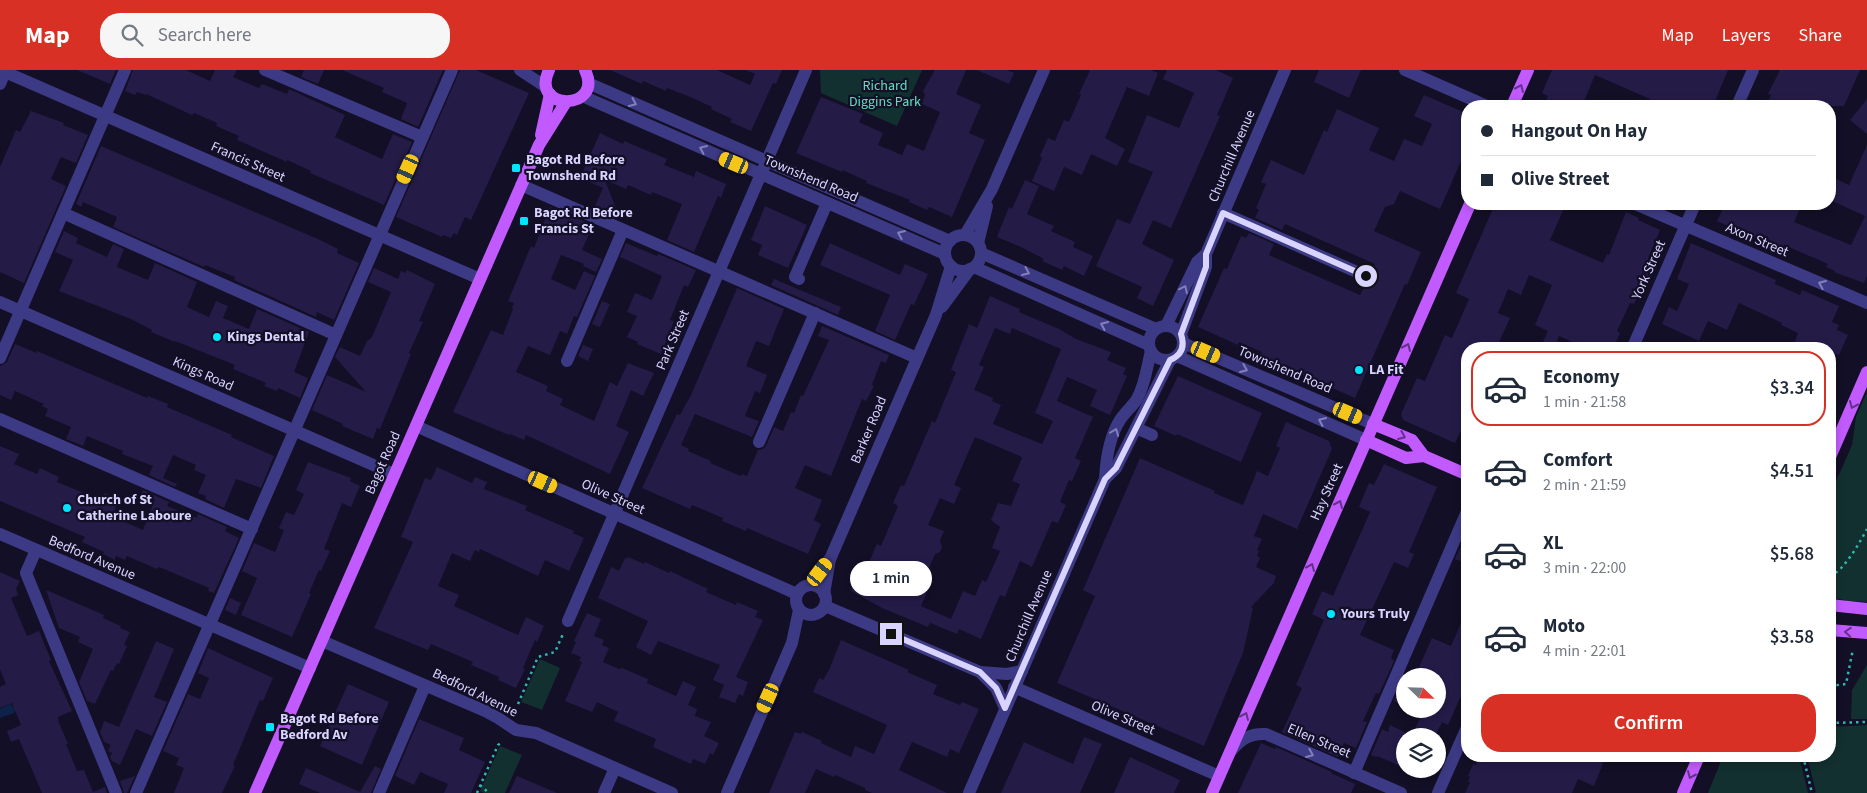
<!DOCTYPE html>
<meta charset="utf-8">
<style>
body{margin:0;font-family:"Source Sans 3",sans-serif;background:#f6f6f7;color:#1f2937;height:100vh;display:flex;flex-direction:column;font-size:19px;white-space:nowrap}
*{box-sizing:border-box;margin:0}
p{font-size:16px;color:#747a83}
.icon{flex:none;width:28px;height:28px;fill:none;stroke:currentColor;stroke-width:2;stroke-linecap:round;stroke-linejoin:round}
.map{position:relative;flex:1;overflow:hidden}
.panel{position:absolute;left:1461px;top:272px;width:375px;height:420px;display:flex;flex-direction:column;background:#fff;border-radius:20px;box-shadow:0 2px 8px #0003}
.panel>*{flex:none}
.hud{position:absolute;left:1461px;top:30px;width:375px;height:110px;border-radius:20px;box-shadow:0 2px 8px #0003;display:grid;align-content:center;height:110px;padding:0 20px;background:#fff}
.needle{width:32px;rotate:113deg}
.fabs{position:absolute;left:1396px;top:598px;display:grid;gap:10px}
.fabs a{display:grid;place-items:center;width:50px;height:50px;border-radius:50%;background:#fff;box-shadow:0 2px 8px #0003;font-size:25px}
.end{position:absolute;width:22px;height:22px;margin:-11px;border:6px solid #d9d4ff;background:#111;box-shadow:0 0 0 2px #111}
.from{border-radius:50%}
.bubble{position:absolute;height:35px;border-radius:18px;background:#fff;box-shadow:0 2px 8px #0003;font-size:16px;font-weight:600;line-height:35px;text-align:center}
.car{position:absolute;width:15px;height:30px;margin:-15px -8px;border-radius:6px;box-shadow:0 0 4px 1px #0007;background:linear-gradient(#f5c518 24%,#345 0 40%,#f5c518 0 76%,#345 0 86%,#f5c518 0)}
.hud b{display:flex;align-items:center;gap:18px;height:48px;font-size:19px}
.hud b+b{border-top:1px solid #e0e1e3}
.hud i{width:12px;height:12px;background:#1f2937}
ul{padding:9px 0 0;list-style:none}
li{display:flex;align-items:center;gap:15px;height:75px;margin:0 10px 8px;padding:0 10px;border:2px solid transparent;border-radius:20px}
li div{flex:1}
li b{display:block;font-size:19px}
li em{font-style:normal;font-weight:600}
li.selected{border-color:#d93025}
li>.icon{width:45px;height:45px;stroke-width:1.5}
.cta{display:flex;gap:10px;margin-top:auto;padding:10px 20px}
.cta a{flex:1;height:58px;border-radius:20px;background:#d93025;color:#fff;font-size:20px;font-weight:600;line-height:58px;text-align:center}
header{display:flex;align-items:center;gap:30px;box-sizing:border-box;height:70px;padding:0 25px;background:#d93025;color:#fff}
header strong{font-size:24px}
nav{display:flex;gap:28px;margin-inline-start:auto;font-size:18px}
.search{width:350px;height:45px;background:#f6f6f7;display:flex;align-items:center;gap:12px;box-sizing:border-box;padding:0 18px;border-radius:20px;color:#747a83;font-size:19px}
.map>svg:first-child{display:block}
.green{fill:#12302f}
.water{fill:#0c2248}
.building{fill:#241b47;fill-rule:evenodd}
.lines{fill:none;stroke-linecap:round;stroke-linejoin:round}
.path{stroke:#2fb8b0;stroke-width:2.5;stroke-dasharray:2.5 4;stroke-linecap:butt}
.minor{stroke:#3d3a85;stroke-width:12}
.major{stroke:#c25bff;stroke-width:12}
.oneway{stroke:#623188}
.oneway2{stroke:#837fbc}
.route{stroke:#d9d4ff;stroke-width:6}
.poi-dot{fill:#00e5ff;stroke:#130f26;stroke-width:2}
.labels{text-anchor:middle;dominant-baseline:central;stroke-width:4.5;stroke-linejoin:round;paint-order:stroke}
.park-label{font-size:14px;fill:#5fe0c0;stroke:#130f26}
.street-label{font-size:14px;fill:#d9d4ff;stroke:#130f26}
.poi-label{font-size:14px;font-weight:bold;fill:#d9d4ff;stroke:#130f26;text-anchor:start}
</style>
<header>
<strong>Map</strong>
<div class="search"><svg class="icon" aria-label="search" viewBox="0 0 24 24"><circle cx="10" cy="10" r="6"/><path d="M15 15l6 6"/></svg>Search here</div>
<nav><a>Map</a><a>Layers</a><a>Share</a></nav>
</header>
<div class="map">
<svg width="1867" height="723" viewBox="0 0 1867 723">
<rect width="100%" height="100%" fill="#130f26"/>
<!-- green -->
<g class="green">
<path d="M820 0H922L897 56 821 23Z"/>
<path d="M1867 322V532L1848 531 1830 527V425L1852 375 1856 347Z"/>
<path d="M540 589 560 598 542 640 521 632Z"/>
<path d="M1867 595V649H1851L1852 620Z"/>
<path d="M1867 655V723H1814L1816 722 1807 686H1830V657Z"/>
<path d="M500 676 522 685 505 723H484L480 721Z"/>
<path d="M1723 686H1799L1808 723H1708Z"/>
</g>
<!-- water -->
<path class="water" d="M10 634 16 640 14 643 0 648V639Z"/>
<!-- building -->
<g class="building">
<path d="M77 0H116L110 14Z"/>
<path d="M133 0H186L210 11 215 0H237L233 7 259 18 262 14 287 24 289 19 345 45 335 67 382 89 393 64 412 72 384 135 331 112 310 103 311 101 287 90V92L237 70 239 66 216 56 217 53 194 43 192 45 146 24V25L137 22 135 25 125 21Z"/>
<path d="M304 0H324L318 14 301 7Z"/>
<path d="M342 0H443L418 57 401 49 407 33 382 22 384 18Z"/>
<path d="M460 0H476L529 23 471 150 465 147 457 165 454 163 451 168 443 165 442 167 396 147Z"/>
<path d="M610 0H717L750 15 755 4 746 0H782L776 14 773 13 751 61 730 52 732 49 711 39 712 37 688 26 667 18 666 21 643 11 642 14Z"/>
<path d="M935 0H966L956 24 981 35 969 63 985 70 952 147 929 137 927 140 909 132 910 130 866 113 867 111 842 100V102L796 83 821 27 863 44 859 52 883 63 878 75 902 85 907 74 924 81 940 42 922 34 925 25 923 21Z"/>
<path d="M977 0H1007L1014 3 1009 14Z"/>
<path d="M1090 0H1151L1158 3 1149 26 1127 17 1105 68 1125 79 1117 96 1091 84 1082 105 1064 97 1054 121 1032 111 1042 88 1040 86 1048 68 1055 71 1064 50 1069 52 1081 25 1079 24Z"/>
<path d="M1167 0H1216L1233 8 1217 45 1220 46 1171 158 1153 150 1142 174 1174 190 1153 236 1137 228 1142 217 1096 196 1117 149 1130 154 1153 102 1128 92 1147 45 1179 58 1194 23 1163 9Z"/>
<path d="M1319 0H1361L1349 28 1314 12Z"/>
<path d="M1552 0H1728L1713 36H1646L1650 29 1595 5 1582 36H1544L1548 26 1542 23Z"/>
<path d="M1780 0H1860L1844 36H1766L1771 25 1768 24Z"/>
<path d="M1424 25 1468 44V75L1440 139 1400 121 1394 134 1385 137 1374 161 1421 182 1407 215 1405 214 1355 328 1260 286 1262 282 1239 272 1238 275 1198 257 1224 198 1227 199 1241 166 1246 168 1249 163 1274 174 1269 185 1360 225 1366 214 1373 210 1374 205 1372 201 1375 194 1285 154 1282 160 1255 148 1259 140 1256 138 1266 114 1261 112 1271 90 1304 105 1324 60 1327 62 1337 39 1379 58 1369 80 1394 91 1404 69 1422 76 1432 54 1414 46Z"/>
<path d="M1867 29V64L1850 50Z"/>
<path d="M31 41 64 53 63 55 88 65 76 93 61 87 51 109 66 116 24 213 0 202V97L16 60 20 62Z"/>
<path d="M600 63 623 74 624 71 667 89 664 95 694 107 696 101 726 114 721 128 718 126 694 182 667 170 682 134 652 122 651 125 628 115 626 119 605 110 617 141 609 145 594 138 603 118 580 108Z"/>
<path d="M1867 75V206L1864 213 1834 202 1835 201 1826 197 1828 194 1784 175 1782 180 1717 151 1725 134H1778L1786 138 1788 134H1802L1794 152 1851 175 1865 146 1830 130V106L1849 115Z"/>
<path d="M101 76 318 169 338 179 337 183 359 193 334 250 317 242 316 247 234 210 235 207 205 195 204 197 113 157 117 147 83 132 81 137 76 134Z"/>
<path d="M1025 110 1039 116 1027 144 1054 156 1051 161 1075 172 1073 177 1093 186 1084 206 1064 196 1062 200 1042 191 1044 189 1021 177 997 167 1009 137 1012 139Z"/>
<path d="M1495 134H1566L1550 170 1603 193 1607 184 1609 185 1626 142 1639 148 1638 150 1660 160 1648 188 1658 193 1644 223 1640 221 1634 234 1630 233 1617 261 1620 263 1613 279H1588L1559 266 1554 279H1540L1548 261 1535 255 1552 215 1529 205 1521 225 1508 219 1498 243 1510 248 1496 279H1468V346L1455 373 1403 350 1401 344 1417 308 1425 311 1445 265 1452 268 1469 229 1456 223Z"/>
<path d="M765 136 807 155 788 198 758 185 762 175 751 170Z"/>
<path d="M550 137 593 155 582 180 602 189 596 202 583 196 584 194 561 185 551 209 575 220 584 201 595 206 577 247 574 246 567 264 560 261 550 285 528 276 516 302 548 316 546 321 563 329 560 335 594 351 610 312 617 316 628 293 654 303 643 326 631 320 616 356 629 362 610 404 526 365 524 370 510 364 509 365 453 342 491 260 503 265 513 239 512 238 514 233 508 231 531 176 534 178Z"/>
<path d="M64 161 78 168 76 173 107 187 113 174 124 179 117 197 148 210 155 193 197 212 187 237 209 247 216 231 228 236 223 248 249 259 257 239 309 262 294 302 308 308 300 328 278 318 277 321 264 316 266 313 233 299 235 295 175 271V272L151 262 152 260 131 249 59 221 73 190 55 182Z"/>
<path d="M626 173 657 186 658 184 696 200 688 217 684 215 670 250 674 251 661 284 637 274 638 272 627 267 637 246 627 242 635 223 652 230 662 206 620 187Z"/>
<path d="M830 173 900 205 905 194 928 204 914 235 911 234 895 270 875 261 890 225 820 195Z"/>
<path d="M1691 173 1776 210 1775 214 1800 225 1802 220 1839 236 1832 252 1839 255 1837 260 1848 265 1839 285 1830 281V279H1792L1798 263 1781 255 1782 253 1739 233 1727 260 1708 251 1699 271 1662 254 1669 237 1677 241 1689 214 1677 209Z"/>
<path d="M374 198 398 209 401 201 405 203 407 200 435 214 419 251 423 252 409 283 411 284 380 359 377 358 373 369 342 356 343 354 312 340 327 305 366 322 335 287 340 277 360 286 367 271 372 267 391 222 368 212Z"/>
<path d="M774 209 841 237 838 245 771 215Z"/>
<path d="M737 218 784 239 769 276 756 271 746 296 767 305 760 323 755 321 745 346 759 351 752 367 695 344 681 375 689 379 688 381 711 391 710 393 741 406 742 404 747 406 758 380 763 379 766 376 774 357 783 361 791 342 794 343 801 325 803 326 829 270 818 266 822 256 889 285 886 293 881 291 872 315 874 316 866 331 862 329 831 406 805 395 795 418 822 430 814 450 821 454 808 484 747 458 746 461 722 451 723 448 692 435 690 439 642 418 677 344 680 345 691 325Z"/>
<path d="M990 226 1020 239 1019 242 1059 259 1076 269 1111 282 1107 290 1126 298 1123 304 1127 306 1110 345 1090 336 1097 320 1067 307 1057 331 1093 347 1075 388 1081 391 1072 411 1069 410 1060 432 1066 435 1058 453 1052 451 1032 497 1020 491 1005 527 1000 525 981 569 959 559 957 564 930 553 928 557 882 538 851 521 861 499 865 501 877 474 881 476 898 436 893 433 901 415 904 416 932 351 935 353 956 302 951 300 969 254 977 258ZM995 258 1010 264 1012 258 1061 279 1035 343 1053 351 1042 374 993 354 1001 335 992 331 993 328 974 320 984 297 979 295ZM975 367 1020 386 1022 388 1012 411 1020 414 1011 436 998 433 991 450 1000 457 992 478 1000 481 986 512 982 510 975 526 963 521 951 549 921 536 932 511 925 508 935 484 940 482 942 477 940 470 944 461 928 455 940 428 954 434 961 418 954 415Z"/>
<path d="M602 231 610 234 600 257 592 254Z"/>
<path d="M15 274 37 283V281L147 328 148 326 168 334 167 337 232 365 231 367 274 386 261 418 236 409 224 438 205 429 206 426 198 423 206 405 194 400 196 395 173 385 163 408 177 414 175 417 149 405 153 396 122 384 123 381 87 366 83 376 66 369 71 357 45 346 48 339 42 336 44 334 15 321 11 330 0 325V296L7 292Z"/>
<path d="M583 275 593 279 588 291 578 286Z"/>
<path d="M1178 306 1262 343 1241 392 1177 364 1176 366 1154 356Z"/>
<path d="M1286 352 1329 371 1332 379 1297 459 1263 444 1254 466 1262 469 1257 480 1259 481 1257 486 1260 488 1256 497 1276 506 1274 513 1251 537 1253 538 1243 583 1204 676 1057 613 1095 526 1083 520 1140 388 1215 421 1214 423 1243 435 1257 401 1268 406 1280 378 1276 376Z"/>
<path d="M0 376 19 384 14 394 37 404 40 398 59 407 57 412 101 430 104 423 119 429 113 444 119 446 118 449 143 460 155 430 141 424 143 420 169 432 167 436 197 448 198 444 227 457 225 461 239 468 214 523 208 521 209 518 159 497 157 499 127 486 125 490 116 486 115 490 103 484 104 482 82 472 85 467 0 431Z"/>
<path d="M308 392 351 408 350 411 360 416 351 437 342 433 324 479 330 481 321 501 319 500 309 523 311 524 292 567 241 545 257 508 242 501 254 473 275 482 284 460 279 458 286 442 294 445 304 424 296 420Z"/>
<path d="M1384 394 1437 417 1409 482 1414 484 1408 498 1394 492 1360 565 1394 580 1391 588 1394 591 1379 624 1376 623 1363 651 1367 652 1356 678 1344 673 1338 687 1282 662 1302 618 1296 615 1324 550 1312 544 1322 521 1333 526 1370 442 1359 437 1369 413 1374 415Z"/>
<path d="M437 397 472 413 475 407 487 412 484 419 527 436 525 440 574 461 573 463 584 468 569 501 545 490 538 506 480 479 479 482 475 480 470 491 452 483 438 516 459 525 454 536 518 565 526 547 544 556 537 572 535 570 523 598 525 599 516 618 498 610 499 607 471 595 473 592 431 574 428 580 374 558 413 472 401 467 425 408 431 410Z"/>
<path d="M1468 461V494L1455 489Z"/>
<path d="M628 487 644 494 645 492 669 503 670 501 708 519 706 522 736 535 737 532 758 541 755 547 763 550 736 607 748 612 743 626 739 624 735 633 719 627 724 615 713 610 720 595 658 571 651 585 636 577 648 551 598 528 611 497 619 501 625 488 627 489Z"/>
<path d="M0 502 20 511 16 519 18 525 11 528 27 566 39 561 51 590 49 591 72 641 58 647 59 653 68 674H66L77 701 84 700 93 722 105 717 107 723H42L19 669 11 672 7 661 21 655 12 633 0 638V617L6 614 0 599Z"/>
<path d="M46 520 104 545 103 548 121 556 120 558 130 562 124 575 127 576 119 594 117 593 113 601 111 600 95 634 87 631 79 612 93 579 78 572 80 567 59 558Z"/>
<path d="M230 528 241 533 236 545 225 540Z"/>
<path d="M1468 537V610L1448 655 1442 652 1435 666H1412L1422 643 1412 639H1438V606H1415L1432 568 1451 576Z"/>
<path d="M587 543 601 549 594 566 604 570 602 575 609 578 603 592 619 599 622 598 648 609 647 613 676 626 683 611 696 617 688 635 697 639 695 646 711 652 704 666 719 673 713 685 710 683 705 694 693 689 691 694 653 677 656 669 614 651 618 642 597 632 592 642 565 631 582 592 579 591 581 587 571 583 576 572 574 571Z"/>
<path d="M841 570 909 600 907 602 937 615 933 624 960 635 962 632 979 639 959 683 950 679 947 687 912 672 899 700 947 723H872L865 720V718L835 705 834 707 816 699 805 723H769L795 662 801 664 802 662 822 671 821 673 851 687 855 676 874 684 887 655 813 622 819 608 823 610 829 600Z"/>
<path d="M156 571 174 579 154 627 167 632 152 666 136 659 120 695 112 691 110 687 112 683 108 681 111 675 104 672 100 662 104 651 119 657Z"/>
<path d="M208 578 273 608 263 631 260 630 253 647 233 695 235 696 222 723H174L184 698 176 695 179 688 163 681 188 624 200 629 209 608 198 603Z"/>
<path d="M1405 605V636L1394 631Z"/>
<path d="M348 614 389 632 362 695 320 676Z"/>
<path d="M419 649 464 668 459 680 485 692 471 723H444L448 714 420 702 414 715 395 706Z"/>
<path d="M1390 655 1405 662V698L1377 686 1376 687 1371 685 1382 659 1388 662Z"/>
<path d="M1084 667 1102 674 1080 723H1001L1024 672 1073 694Z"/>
<path d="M1261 673 1275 679 1276 677 1332 702 1331 703 1355 714 1351 723H1238Z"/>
<path d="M1480 686H1606L1594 716 1578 709 1572 723H1465L1470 712H1468L1470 707 1468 706 1473 694 1476 695Z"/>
<path d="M1130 687 1180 710 1174 723H1114Z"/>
<path d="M375 696 381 699 371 723H320L299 714 306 698 360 722Z"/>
<path d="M135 706 127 723H124L120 711Z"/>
<path d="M517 706 557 723H509Z"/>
</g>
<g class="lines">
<!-- path -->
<g class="path">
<path d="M1830 506C1844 501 1860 472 1867 459"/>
<path d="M1830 616 1846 614 1853 579"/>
<path d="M518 634 538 587 555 582 563 564"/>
<path d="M1830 653 1867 652"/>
<path d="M1803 686 1812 723"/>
<path d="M480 715 489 723"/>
<path d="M477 723 498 675 501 673"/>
</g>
<!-- minor -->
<g class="minor">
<path d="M265 0 422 67"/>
<path d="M520 0 546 17"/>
<path d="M1405 0 1487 36"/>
<path d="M5 2 480 209"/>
<path d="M588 13 950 171"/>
<path d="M0 14 6 0"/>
<path d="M582 26 945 184"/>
<path d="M1737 36 1753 0"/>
<path d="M521 115 917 288"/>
<path d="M1635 134 1867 233"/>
<path d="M63 143 336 265"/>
<path d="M1223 143 1366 206"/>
<path d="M965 165 992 119 1044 0"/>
<circle cx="963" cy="183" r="18"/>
<path d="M978 173 987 136"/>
<path d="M981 183 1156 259"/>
<path d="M974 197 1149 275"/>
<path d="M799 209 795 207 827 133"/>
<path d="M0 232 394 404"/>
<path d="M942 237 970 199"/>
<circle cx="1166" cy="273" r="17"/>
<path d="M1166 256 1197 192 1206 184 1285 0"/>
<path d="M1181 264 1206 197V184"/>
<path d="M1183 273 1373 354"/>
<path d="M1632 279 1695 134"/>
<path d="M1177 286 1366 370"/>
<path d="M0 288 125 0"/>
<path d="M567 291 623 160"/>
<path d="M0 349 252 459"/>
<path d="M416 356 797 524"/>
<path d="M1136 358 1152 365"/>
<path d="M759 372 815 243"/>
<path d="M1105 409 1116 398 1170 290"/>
<path d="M0 464 310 598"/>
<path d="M36 480 26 503 116 723"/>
<path d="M810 515 831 487 936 245 951 196"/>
<circle cx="811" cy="530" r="15"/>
<path d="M824 524 830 489"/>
<path d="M825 536 980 602 1007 604 1022 601"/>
<path d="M568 551 806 0"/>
<path d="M322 571 485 641 498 648 516 660 536 663 672 723"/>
<path d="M980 602 996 618 1005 638"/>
<path d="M1014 617 1219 706"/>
<path d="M1231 681C1241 669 1250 663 1266 664L1401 723"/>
<path d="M1354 703 1468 439"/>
<path d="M136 723 452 0"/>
<path d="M379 723 425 616"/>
<path d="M604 723 615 698"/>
<path d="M727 723 792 573 799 540"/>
<path d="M969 723 1105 409C1106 390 1109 367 1120 350 1125 342 1132 337 1137 329 1145 315 1147 297 1151 281"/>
<path d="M1438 723 1468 655"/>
</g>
<!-- major -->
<g class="major">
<path d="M549 0C529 42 605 41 585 0"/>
<path d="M1512 36 1528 0"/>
<path d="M541 65 550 24"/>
<path d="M1373 354 1412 370 1424 386 1468 405"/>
<path d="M1366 370 1406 388 1424 386"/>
<path d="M1830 387 1867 302"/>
<path d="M1830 535 1867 539"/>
<path d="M1830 560 1867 563"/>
<path d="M255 723 539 75 566 32"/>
<path d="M1212 723 1470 134"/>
<path d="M1683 723 1699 686"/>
</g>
</g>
<!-- one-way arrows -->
<defs><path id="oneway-chevron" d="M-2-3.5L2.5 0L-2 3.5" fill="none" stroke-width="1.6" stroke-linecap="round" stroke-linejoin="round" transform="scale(1.25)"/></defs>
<g class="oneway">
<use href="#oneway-chevron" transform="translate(1520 18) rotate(-66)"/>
<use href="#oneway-chevron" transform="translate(1407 277) rotate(-66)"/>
<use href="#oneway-chevron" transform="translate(1853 335) rotate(114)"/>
<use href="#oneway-chevron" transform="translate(1402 366) rotate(23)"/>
<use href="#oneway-chevron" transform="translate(1339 434) rotate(-66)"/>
<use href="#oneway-chevron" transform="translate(1311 497) rotate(-66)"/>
<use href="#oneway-chevron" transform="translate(1848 562) rotate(-176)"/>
<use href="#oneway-chevron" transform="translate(1245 646) rotate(-66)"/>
<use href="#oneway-chevron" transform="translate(1691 705) rotate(114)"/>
</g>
<g class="oneway2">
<use href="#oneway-chevron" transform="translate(633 33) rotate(24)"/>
<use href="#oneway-chevron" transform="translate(703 79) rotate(-156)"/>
<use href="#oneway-chevron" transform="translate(901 164) rotate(-157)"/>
<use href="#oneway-chevron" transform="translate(1026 202) rotate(24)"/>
<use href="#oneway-chevron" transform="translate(1822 214) rotate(-157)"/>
<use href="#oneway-chevron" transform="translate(1184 219) rotate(-64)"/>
<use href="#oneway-chevron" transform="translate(1104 255) rotate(-156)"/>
<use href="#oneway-chevron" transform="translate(1244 299) rotate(23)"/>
<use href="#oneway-chevron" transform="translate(1322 351) rotate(-156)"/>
<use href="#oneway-chevron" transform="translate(1115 362) rotate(-69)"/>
<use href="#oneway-chevron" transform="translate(1310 684) rotate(23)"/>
</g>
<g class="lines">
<!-- route -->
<path class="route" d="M891 564 980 602 996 618 1005 638 1105 409 1116 398 1170 290C1182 285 1185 276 1181 264L1206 197V184L1223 143 1366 206"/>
</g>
<!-- markers -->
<g class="poi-dot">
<rect x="511" y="93" width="10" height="10" rx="2.5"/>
<rect x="519" y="146" width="10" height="10" rx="2.5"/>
<circle cx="217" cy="267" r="5"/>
<circle cx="1359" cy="300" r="5"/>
<circle cx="67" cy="438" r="5"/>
<circle cx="1331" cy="544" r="5"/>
<rect x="265" y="652" width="10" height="10" rx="2.5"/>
</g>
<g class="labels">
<!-- park labels -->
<g class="park-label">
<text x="885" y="16">Richard<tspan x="885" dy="16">Diggins Park</tspan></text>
</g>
<!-- street labels -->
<g class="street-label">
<text transform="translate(1232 86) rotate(-67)">Churchill Avenue</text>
<text transform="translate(248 92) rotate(24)">Francis Street</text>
<text transform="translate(811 109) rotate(23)">Townshend Road</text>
<text transform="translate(1757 170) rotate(23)">Axon Street</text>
<text transform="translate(1649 200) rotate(-66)">York Street</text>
<text transform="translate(673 270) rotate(-67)">Park Street</text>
<text transform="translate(1285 300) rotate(23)">Townshend Road</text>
<text transform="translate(203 304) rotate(24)">Kings Road</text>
<text transform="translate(869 360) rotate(-67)">Barker Road</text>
<text transform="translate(383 393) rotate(-66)">Bagot Road</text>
<text transform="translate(1327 422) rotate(-66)">Hay Street</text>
<text transform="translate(613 427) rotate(24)">Olive Street</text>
<text transform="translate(92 488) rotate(23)">Bedford Avenue</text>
<text transform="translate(1029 546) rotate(-67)">Churchill Avenue</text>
<text transform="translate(475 623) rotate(26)">Bedford Avenue</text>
<text transform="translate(1123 648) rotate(23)">Olive Street</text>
<text transform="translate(1319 671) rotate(23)">Ellen Street</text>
</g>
<!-- poi labels -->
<g class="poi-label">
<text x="526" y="90">Bagot Rd Before<tspan x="526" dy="16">Townshend Rd</tspan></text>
<text x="534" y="143">Bagot Rd Before<tspan x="534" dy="16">Francis St</tspan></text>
<text x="227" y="267">Kings Dental</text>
<text x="1369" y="300">LA Fit</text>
<text x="77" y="430">Church of St<tspan x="77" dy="16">Catherine Laboure</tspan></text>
<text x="1341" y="544">Yours Truly</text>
<text x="280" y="649">Bagot Rd Before<tspan x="280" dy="16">Bedford Av</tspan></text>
</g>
</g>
</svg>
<div class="fabs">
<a><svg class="needle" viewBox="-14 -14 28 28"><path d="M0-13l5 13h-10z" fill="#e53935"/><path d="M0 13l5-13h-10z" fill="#747a83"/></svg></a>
<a><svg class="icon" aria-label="layers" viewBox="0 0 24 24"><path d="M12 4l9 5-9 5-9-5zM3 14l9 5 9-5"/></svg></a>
</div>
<i class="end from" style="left:1366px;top:206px"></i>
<i class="end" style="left:891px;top:564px"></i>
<div class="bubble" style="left:850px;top:491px;width:82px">1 min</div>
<i class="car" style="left:734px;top:93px;rotate:293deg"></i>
<i class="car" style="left:408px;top:99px;rotate:204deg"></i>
<i class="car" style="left:1206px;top:282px;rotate:113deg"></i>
<i class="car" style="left:1348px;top:343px;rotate:113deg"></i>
<i class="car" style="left:543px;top:412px;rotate:114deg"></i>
<i class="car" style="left:820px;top:502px;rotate:37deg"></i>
<i class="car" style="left:768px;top:628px;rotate:204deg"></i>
<div class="hud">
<b><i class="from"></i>Hangout On Hay</b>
<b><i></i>Olive Street</b>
</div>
<section class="panel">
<ul>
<li class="selected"><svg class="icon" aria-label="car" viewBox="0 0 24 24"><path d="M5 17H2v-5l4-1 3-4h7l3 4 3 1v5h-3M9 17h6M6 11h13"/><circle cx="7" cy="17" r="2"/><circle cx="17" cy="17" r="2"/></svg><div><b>Economy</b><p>1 min · 21:58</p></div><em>$3.34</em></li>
<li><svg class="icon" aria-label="car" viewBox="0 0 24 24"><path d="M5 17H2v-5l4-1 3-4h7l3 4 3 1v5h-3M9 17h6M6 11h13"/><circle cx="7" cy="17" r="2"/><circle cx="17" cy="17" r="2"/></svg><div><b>Comfort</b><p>2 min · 21:59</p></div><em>$4.51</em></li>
<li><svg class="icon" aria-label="car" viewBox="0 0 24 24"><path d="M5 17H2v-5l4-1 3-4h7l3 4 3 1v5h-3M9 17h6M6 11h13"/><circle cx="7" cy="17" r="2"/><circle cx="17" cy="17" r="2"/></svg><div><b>XL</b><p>3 min · 22:00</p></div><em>$5.68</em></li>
<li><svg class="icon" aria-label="car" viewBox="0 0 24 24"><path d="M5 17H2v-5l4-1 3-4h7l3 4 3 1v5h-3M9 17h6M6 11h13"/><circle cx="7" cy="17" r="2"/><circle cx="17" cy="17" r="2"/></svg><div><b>Moto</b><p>4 min · 22:01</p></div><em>$3.58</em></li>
</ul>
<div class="cta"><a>Confirm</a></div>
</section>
</div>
